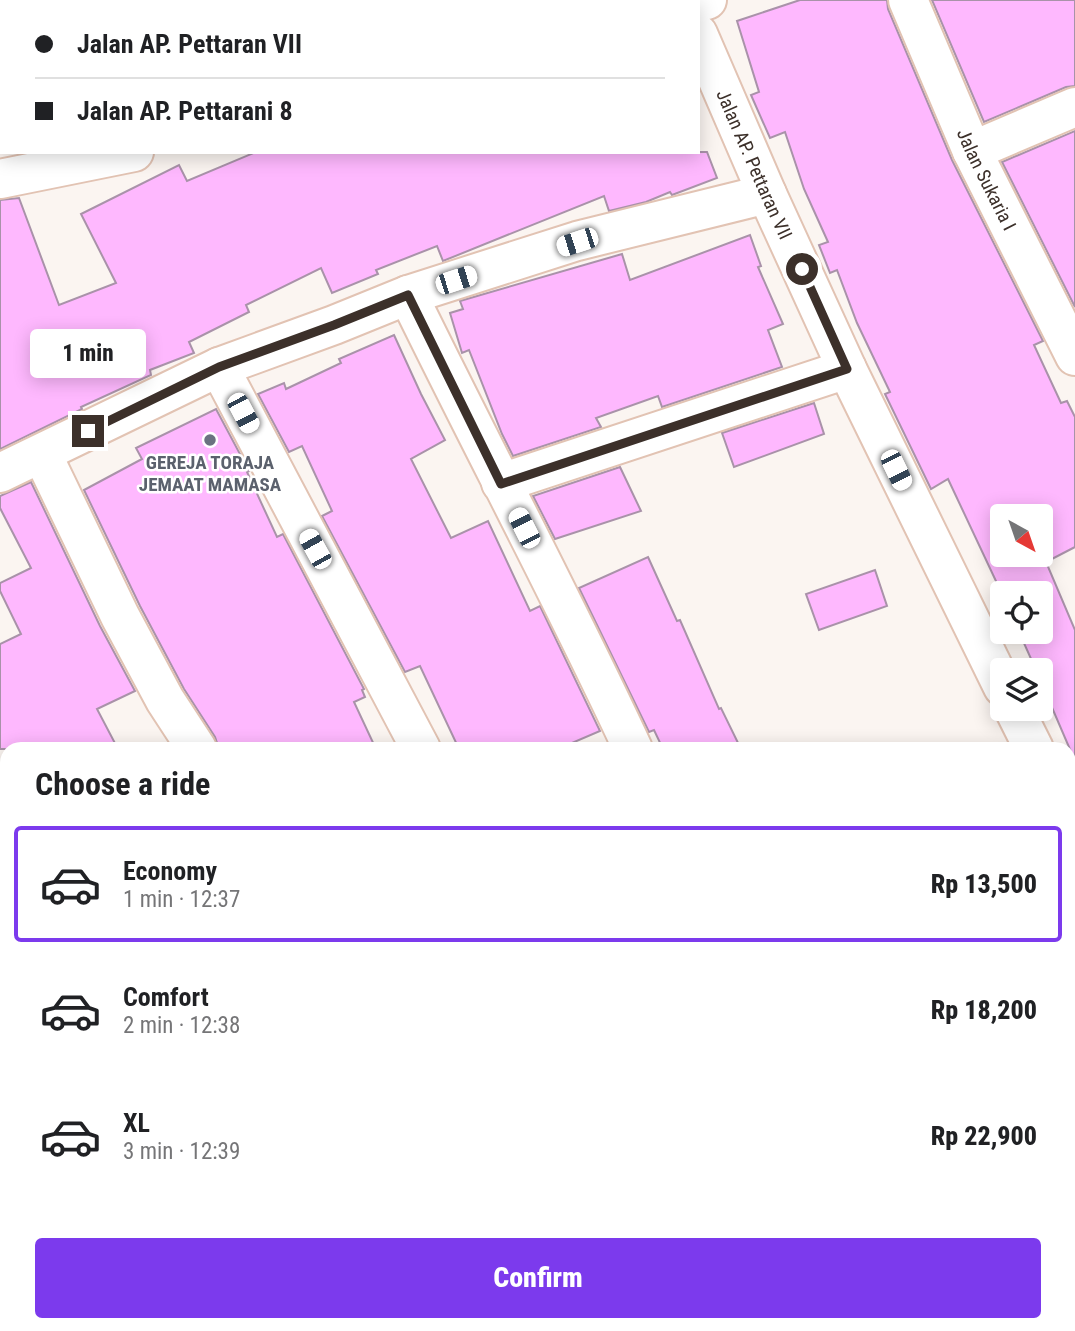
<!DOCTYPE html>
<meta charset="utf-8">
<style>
body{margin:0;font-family:"Roboto Condensed",sans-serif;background:#f6f6f6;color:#202124;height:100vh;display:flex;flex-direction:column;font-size:26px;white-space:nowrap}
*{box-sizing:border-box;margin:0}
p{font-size:23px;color:#757577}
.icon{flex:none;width:38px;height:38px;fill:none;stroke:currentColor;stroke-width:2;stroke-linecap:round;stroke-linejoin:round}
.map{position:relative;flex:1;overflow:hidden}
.sheet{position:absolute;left:0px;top:742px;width:1076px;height:590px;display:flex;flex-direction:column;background:#fff;border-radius:21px 21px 0 0;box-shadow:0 4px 18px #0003}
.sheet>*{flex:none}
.banner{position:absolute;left:0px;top:0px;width:700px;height:154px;box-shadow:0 4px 18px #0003;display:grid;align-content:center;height:154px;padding:0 35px;background:#fff}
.needle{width:46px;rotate:140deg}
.tools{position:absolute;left:990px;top:504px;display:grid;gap:14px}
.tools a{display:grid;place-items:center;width:63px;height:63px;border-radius:7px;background:#fff;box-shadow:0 4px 18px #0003;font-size:35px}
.end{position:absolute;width:32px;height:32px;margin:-16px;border:9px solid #3c302a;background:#fff;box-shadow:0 0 0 4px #fff}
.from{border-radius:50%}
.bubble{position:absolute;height:49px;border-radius:7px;background:#fff;box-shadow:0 4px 18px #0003;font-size:23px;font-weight:800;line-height:49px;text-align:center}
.car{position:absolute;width:21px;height:42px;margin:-21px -10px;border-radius:9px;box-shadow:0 0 5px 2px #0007;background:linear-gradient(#fff 24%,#345 0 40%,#fff 0 76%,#345 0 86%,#fff 0)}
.banner b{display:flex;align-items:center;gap:24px;height:66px;font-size:26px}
.banner b+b{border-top:2px solid #e0e0e0}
.banner i{width:18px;height:18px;background:#202124}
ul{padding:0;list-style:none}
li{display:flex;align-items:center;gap:21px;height:116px;margin:0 14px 10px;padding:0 21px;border:4px solid transparent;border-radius:7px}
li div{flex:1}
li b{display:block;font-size:26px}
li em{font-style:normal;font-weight:800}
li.on{border-color:#7c3aed}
li>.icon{width:63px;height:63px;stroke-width:1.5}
h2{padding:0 35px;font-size:32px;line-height:84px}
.action{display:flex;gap:14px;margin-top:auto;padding:14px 35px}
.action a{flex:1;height:80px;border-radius:7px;background:#7c3aed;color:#fff;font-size:28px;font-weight:800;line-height:80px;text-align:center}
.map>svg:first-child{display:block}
.building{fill:#feb8fe;stroke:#a992a9;stroke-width:2;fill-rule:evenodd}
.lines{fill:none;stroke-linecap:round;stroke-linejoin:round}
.minor-casing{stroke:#e2c3b3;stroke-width:42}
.minor{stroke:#fff;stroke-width:38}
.route{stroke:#3c302a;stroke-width:9}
.worship-dot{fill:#6b7280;stroke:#fff;stroke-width:2.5}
.labels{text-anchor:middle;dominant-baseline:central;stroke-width:5;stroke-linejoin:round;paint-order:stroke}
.street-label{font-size:19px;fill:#3c302a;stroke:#fff}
.worship-label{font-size:19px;font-weight:bold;fill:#5b616d;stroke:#fff}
</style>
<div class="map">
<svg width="1075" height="1331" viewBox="0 0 1075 1331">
<rect width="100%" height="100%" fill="#fbf5f1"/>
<!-- building -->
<g class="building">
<path d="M800 0H887L888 9 952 160 1043 341 1034 345 1061 403 1067 401 1075 417V547L1046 562 1075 630V761L1041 682V670H1036L1019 632H1041V593H1003V596L948 479 931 489 885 394 890 392 857 323 837 270 830 273 819 245 828 242 804 189 785 132 770 138 751 95 759 92 737 21ZM1003 516H1041V555H1003Z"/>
<path d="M932 0H1075V86L1066 87 984 122Z"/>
<path d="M1075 131V307L1002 162Z"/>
<path d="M256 152H707L717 178 672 195 670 192 646 202 609 211 604 196 443 261 437 246 376 270 378 274 332 293 321 268 246 305 249 312 189 342 194 353 150 370 151 375 81 407 82 409 0 449V200L19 198 59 305 116 283 81 214 179 165 187 181Z"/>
<path d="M750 235 761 266 758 267 783 324 768 330 782 367 662 407 658 396 596 418 601 427 513 456 502 434 469 350 462 353 450 313 463 309 460 301 622 254 630 280Z"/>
<path d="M394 335 421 394 445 440 411 459 451 538 488 521 530 611 540 606 600 731 558 749H459L420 666 405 672 322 516 332 511 302 446 289 452 258 394 284 383 286 389 341 363 339 359Z"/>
<path d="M814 403 824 434 734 467 722 433Z"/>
<path d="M216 409 249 471 247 472 277 537 283 534 364 689 362 690 365 697 354 702 376 749H219L215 737 184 689 140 606 84 490 142 459 136 448Z"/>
<path d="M620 467 641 511 555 539 533 496Z"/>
<path d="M31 482 100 626 135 691 97 709 118 749H0V644L21 634 0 591V583L31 568 0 508V496Z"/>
<path d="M648 557 677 621 680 620 719 709 721 708 741 749H663L654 730 649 732 579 588Z"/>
<path d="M875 570 887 606 819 630 806 594Z"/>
</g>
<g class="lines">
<defs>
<g id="minor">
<path id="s1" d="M908 0 972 151 1075 356"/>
<path d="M698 2 707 0"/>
<path id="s2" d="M698 34 767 194 847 369 1003 687"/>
<path d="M972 151 1075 107"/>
<path d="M0 179 134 152"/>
<path d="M408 295C482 447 562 596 633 749"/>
<path d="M219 367 421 749"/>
<path d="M42 454 120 616 165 700 197 749"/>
<path d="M0 473 219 367 334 325 408 295 577 241 767 194"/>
<path d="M501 483 847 369"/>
<path d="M1014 709 1034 749"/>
<path d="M1069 820 1075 832"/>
<path d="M0 1137 7 1151"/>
<path d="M0 1285 7 1282"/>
<path d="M1069 1324 1072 1331"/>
<path d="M91 1325 94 1331"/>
<path d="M502 1325 505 1331"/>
<path d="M902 1325 905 1331"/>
<path d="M1014 1331 1029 1325"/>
</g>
</defs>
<!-- minor casing -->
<use href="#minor" class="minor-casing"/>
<!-- minor -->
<use href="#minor" class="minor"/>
</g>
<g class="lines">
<!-- route -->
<path class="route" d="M88 431 219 367 334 325 408 295 501 484 847 369 802 269"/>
</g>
<!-- markers -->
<circle class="worship-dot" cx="210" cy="440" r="7"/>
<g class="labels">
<!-- street labels -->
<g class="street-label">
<text stroke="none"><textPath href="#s2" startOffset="142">Jalan AP. Pettaran VII</textPath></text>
<text stroke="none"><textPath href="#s1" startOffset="196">Jalan Sukaria I</textPath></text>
</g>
<!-- worship labels -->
<g class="worship-label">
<text x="210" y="462">GEREJA TORAJA<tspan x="210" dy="22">JEMAAT MAMASA</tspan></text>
</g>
</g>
</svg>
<div class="tools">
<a><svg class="needle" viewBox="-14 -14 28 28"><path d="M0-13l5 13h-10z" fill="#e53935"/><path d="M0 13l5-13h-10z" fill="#757577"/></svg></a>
<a><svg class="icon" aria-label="locate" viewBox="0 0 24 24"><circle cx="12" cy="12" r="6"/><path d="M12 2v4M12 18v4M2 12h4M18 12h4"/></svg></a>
<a><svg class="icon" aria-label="layers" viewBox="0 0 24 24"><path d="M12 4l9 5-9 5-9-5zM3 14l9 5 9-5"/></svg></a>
</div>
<i class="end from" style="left:802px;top:269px"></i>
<i class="end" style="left:88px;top:431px"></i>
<div class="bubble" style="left:30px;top:329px;width:116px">1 min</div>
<i class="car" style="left:577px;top:242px;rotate:252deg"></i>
<i class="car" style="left:456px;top:280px;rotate:72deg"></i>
<i class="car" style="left:243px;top:413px;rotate:152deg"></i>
<i class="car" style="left:896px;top:470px;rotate:154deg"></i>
<i class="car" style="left:524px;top:528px;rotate:333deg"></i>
<i class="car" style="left:315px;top:549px;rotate:331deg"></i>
<div class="banner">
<b><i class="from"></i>Jalan AP. Pettaran VII</b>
<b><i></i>Jalan AP. Pettarani 8</b>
</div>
<section class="sheet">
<h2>Choose a ride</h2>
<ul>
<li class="on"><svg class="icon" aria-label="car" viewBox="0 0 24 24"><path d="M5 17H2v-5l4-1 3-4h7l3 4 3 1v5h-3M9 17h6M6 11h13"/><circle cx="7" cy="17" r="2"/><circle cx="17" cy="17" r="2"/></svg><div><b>Economy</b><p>1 min · 12:37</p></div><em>Rp 13,500</em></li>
<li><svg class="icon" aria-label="car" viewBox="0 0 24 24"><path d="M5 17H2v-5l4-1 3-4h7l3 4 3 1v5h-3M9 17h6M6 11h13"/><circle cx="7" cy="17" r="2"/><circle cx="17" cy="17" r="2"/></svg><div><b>Comfort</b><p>2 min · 12:38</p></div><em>Rp 18,200</em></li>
<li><svg class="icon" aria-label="car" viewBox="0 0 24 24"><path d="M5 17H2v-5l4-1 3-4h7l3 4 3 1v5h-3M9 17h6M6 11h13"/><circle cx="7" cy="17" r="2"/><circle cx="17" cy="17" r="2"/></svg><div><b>XL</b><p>3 min · 12:39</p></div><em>Rp 22,900</em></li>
</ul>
<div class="action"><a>Confirm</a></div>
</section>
</div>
